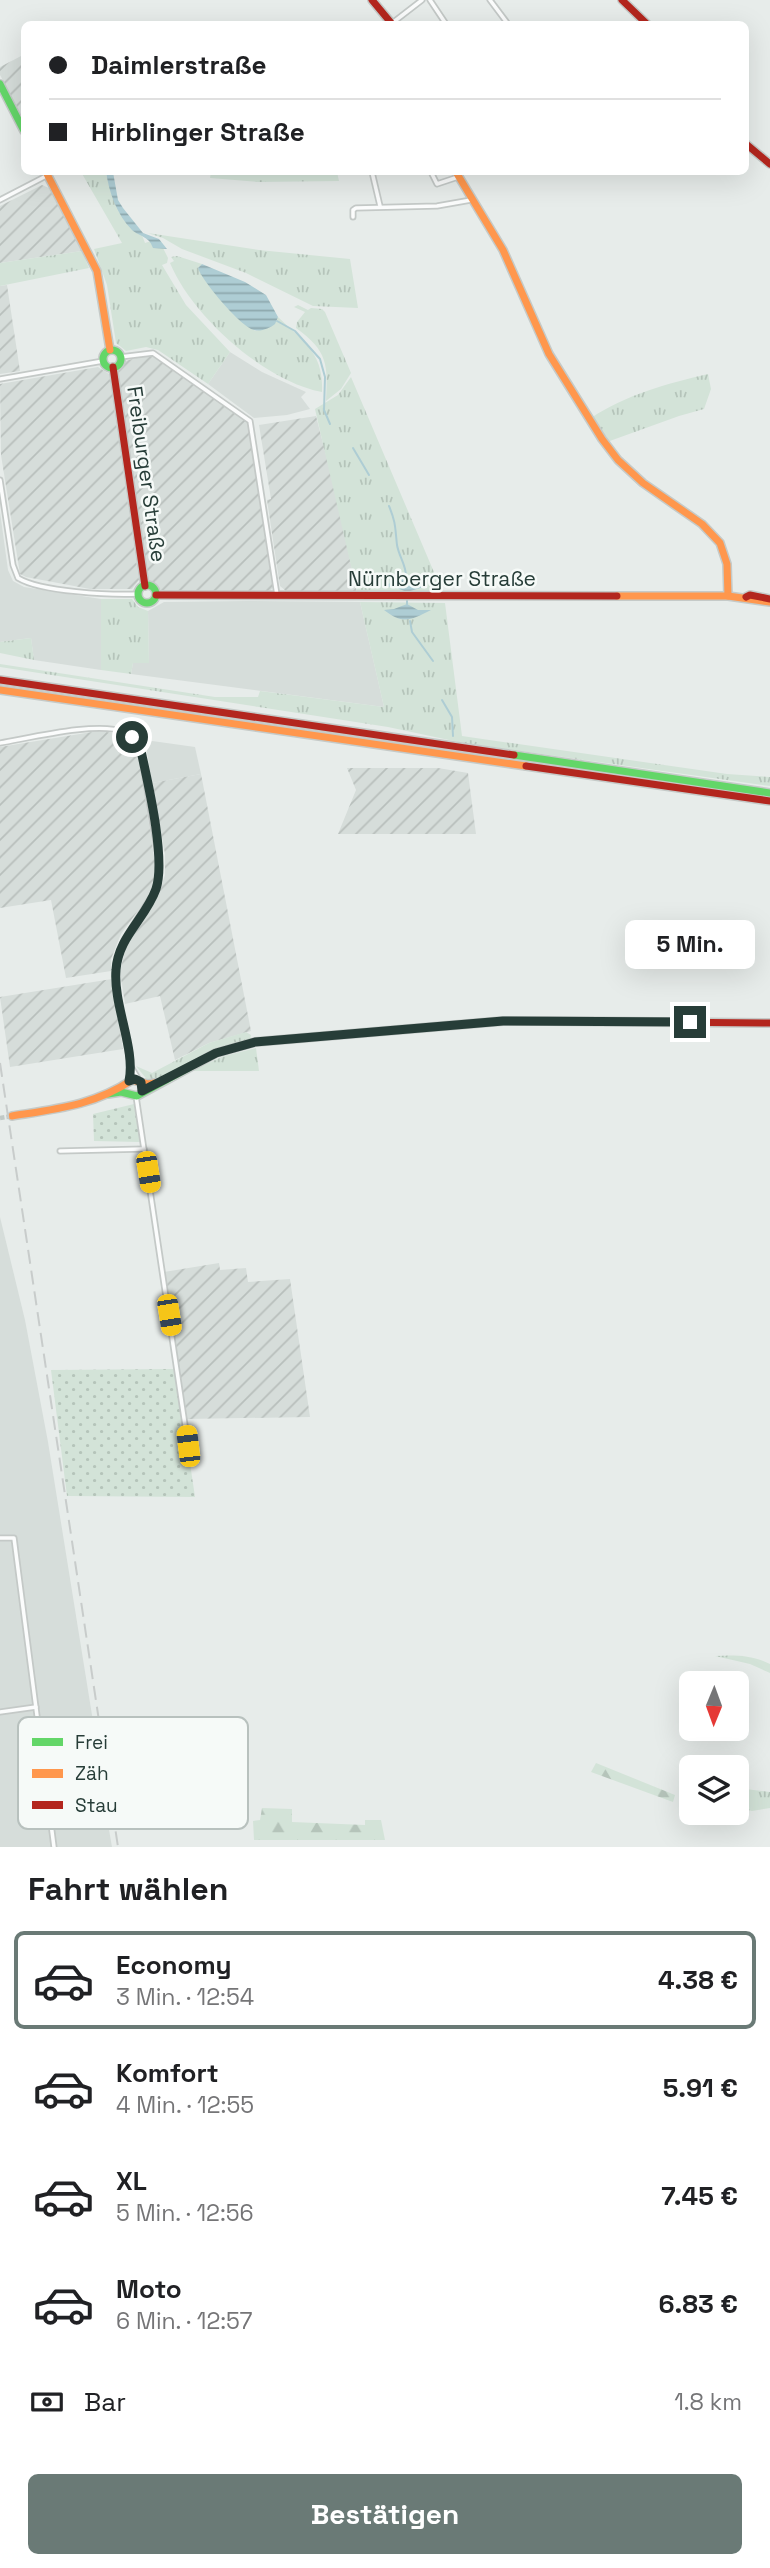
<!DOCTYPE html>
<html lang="de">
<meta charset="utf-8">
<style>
body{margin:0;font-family:"Space Grotesk",sans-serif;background:#f6f6f6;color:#202124;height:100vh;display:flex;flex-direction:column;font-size:26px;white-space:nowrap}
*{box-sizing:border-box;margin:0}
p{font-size:23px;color:#757577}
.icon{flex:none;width:38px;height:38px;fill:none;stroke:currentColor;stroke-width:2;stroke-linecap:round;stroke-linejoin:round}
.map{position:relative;height:1847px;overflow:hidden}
.drawer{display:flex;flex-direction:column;background:#fff;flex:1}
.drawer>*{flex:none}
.hud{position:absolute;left:21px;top:21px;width:728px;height:154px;border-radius:10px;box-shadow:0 7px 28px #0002;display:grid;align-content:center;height:154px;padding:0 28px;background:#fff}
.needle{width:46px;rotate:181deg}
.buttons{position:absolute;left:679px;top:1671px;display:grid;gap:14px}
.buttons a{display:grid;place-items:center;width:70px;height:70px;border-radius:10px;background:#fff;box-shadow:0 7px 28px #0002;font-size:35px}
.end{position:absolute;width:32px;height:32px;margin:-16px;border:9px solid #273d38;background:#fff;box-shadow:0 0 0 4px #fff}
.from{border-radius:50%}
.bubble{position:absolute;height:49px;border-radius:10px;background:#fff;box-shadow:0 7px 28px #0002;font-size:23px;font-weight:800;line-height:49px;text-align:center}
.car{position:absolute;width:21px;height:42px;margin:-21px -10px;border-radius:9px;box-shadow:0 0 5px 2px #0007;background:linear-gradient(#f5c518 24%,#345 0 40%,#f5c518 0 76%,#345 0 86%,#f5c518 0)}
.hud b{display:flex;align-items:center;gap:24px;height:66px;font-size:26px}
.hud b+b{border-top:2px solid #e0e0e0}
.hud i{width:18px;height:18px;background:#202124}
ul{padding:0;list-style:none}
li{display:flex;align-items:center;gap:21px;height:98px;margin:0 14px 10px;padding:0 14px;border:4px solid transparent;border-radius:10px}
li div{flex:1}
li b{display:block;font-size:26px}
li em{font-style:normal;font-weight:800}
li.on{border-color:#6a7a76}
li>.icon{width:63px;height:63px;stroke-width:1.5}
h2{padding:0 28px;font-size:32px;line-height:84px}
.pay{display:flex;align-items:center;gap:18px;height:77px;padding:0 28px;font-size:26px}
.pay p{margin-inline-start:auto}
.cta{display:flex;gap:14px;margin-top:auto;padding:14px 28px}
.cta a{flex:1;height:80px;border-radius:10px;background:#6a7a76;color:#fff;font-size:28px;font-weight:800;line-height:80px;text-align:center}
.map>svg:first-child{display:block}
.built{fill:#d6ddda}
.industrial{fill:url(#industrial-furrows)}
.grass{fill:url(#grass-tufts)}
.forest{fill:url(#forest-firs)}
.park{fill:url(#park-dots)}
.water{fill:url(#water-rules)}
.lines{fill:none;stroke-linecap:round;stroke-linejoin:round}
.stream{stroke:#aecdd4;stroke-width:2}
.secondary-tunnel{stroke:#c1c9c6;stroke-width:4.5;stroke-dasharray:4.5 2;stroke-linecap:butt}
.street-casing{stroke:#c4c9c7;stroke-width:7}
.fast-casing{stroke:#c5cac8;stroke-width:10}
.slow-casing{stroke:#c5cac8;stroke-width:10}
.jam-casing{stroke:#c5cac8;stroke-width:10}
.street{stroke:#fbfcfc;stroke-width:3.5}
.fast{stroke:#63d668;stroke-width:7}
.slow{stroke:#ff974d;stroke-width:7}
.jam{stroke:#b3261e;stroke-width:7}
.rail{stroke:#c8cccb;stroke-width:2;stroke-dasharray:14 7;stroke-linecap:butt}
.route{stroke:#273d38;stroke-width:9}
.labels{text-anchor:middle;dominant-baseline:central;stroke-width:5;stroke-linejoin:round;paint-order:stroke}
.street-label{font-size:21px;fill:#273d38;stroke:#f6faf8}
.key{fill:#f6faf8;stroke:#b8c1be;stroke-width:2}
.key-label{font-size:19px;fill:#273d38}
</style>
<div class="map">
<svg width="770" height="1847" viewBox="0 0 770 1847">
<defs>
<pattern id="industrial-furrows" width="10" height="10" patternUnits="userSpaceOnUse" patternTransform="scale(1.75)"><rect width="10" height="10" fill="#d6ddda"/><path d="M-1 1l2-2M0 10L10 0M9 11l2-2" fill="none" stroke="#b8bfbc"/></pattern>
<pattern id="grass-tufts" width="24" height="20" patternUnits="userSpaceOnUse" patternTransform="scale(1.75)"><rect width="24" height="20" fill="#d3e3d8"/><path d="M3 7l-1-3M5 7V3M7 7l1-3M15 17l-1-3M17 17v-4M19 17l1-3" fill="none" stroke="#b5c4ba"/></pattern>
<pattern id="forest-firs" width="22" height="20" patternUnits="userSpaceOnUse" patternTransform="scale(1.75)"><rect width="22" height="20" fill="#d3e3d8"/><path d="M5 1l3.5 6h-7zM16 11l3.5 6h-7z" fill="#b5c4ba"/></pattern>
<pattern id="park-dots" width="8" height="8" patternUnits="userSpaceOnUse" patternTransform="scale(1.75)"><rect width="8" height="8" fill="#d3e3d8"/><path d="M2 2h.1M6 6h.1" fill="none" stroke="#b5c4ba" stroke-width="1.8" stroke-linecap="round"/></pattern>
<pattern id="water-rules" width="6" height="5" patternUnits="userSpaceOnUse" patternTransform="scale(1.75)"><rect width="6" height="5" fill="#aecdd4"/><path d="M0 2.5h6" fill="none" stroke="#8ea8ad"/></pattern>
</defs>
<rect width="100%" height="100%" fill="#e7ecea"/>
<!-- built -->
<g class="built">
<path d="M230 352 262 372 306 392 301 397 310 409 287 415 254 418 208 384Z"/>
<path d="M0 512 8 570 13 581 24 587 101 599V670L34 660 31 638 0 642Z"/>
<path d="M247 601 360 602 384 707 131 674 133 663H149L148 611 164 602Z"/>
<path d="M145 740 195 747 201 774 152 783Z"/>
<path d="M0 1217 25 1320 48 1442 97 1746 44 1754 53 1823 108 1824 112 1847H0Z"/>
</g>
<!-- industrial -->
<g class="industrial">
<path d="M23 55 24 58V120L0 75V67Z"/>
<path d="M42 185 49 188 82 251 0 263V206Z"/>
<path d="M7 285 20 371 0 374V286Z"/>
<path d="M147 355 154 356 250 423 275 585 270 591H163L151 584 148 578 117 376 118 369 125 361Z"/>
<path d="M98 367 109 374 139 580 132 589H90L26 577 20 574 1 455 0 384Z"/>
<path d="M316 416 335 490 357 592 286 591 280 586 279 580 267 500 271 499 259 425Z"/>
<path d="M98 731 122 734 135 744 138 753 156 869 154 884 145 901 121 934 111 959V971L66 978 51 900 0 908V747Z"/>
<path d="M347 768H438L468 773 476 834H338L356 790Z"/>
<path d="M201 774 251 1031 209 1043 175 1060 160 996 125 1004 120 972 126 946 157 898 165 875V854L152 783Z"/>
<path d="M112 979 123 1049 10 1067 0 997Z"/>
<path d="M219 1263 220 1270 246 1268 248 1282 290 1279 310 1417 186 1419 164 1272Z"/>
</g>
<!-- grass -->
<g class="grass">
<path d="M81 172H106C108 189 126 228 142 235L145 243 151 241 154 248H163L168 258 167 263 162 265 186 305 230 352 208 384 158 350 146 347 126 351 116 343 107 285 94 249 122 243Z"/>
<path d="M211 172H337L339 181 258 182 210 178Z"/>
<path d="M148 233 259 250 350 259 358 308 313 306 246 273 182 249 163 238Z"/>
<path d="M82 251 89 268 0 286V263Z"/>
<path d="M177 256 202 264 198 268 255 331 270 327 278 317C304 342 324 353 322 392 264 381 192 316 170 263L174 261 171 257Z"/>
<path d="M298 305 308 310 311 308 322 309 325 312 351 373 341 389 326 401C328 365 328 351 296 328L297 322 305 312 294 307Z"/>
<path d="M708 374 711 389 704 409 679 416 607 442 591 418C625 395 669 383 708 374Z"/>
<path d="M351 377 442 591 441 593 357 592 315 409 338 395Z"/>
<path d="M101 599H132L138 607 148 611 149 663H133L131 674 101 670Z"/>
<path d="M360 602 445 603 462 736 727 774 770 777V786L463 743 388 727 0 667V664L215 697H258L260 691 384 707Z"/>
<path d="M31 638 34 660 0 653V642Z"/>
<path d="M246 1032 251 1035 250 1041 206 1055 156 1081 149 1082 136 1066 152 1073 209 1043Z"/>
<path d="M256 1048 259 1071H191L224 1056Z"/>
<path d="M715 1656C734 1655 753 1655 770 1664V1673L750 1664Z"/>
<path d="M737 1788 770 1792V1808L752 1811 737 1807Z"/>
</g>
<!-- forest -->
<g class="forest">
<path d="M596 1763 675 1795 673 1802 591 1772Z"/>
<path d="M262 1808 292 1809V1822L365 1825V1820H381L385 1840H254L253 1821 260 1820Z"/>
</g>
<!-- park -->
<g class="park">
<path d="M134 1104 140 1142 94 1141 93 1114Z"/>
<path d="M176 1369 195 1497 67 1496 51 1370Z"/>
</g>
<!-- water -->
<g class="water">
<path d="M106 172H113L118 200 123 208 143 233 159 239 167 249 153 248C149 236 140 237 132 230 117 215 109 192 106 172Z"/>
<path d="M202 264 245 282 266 295 278 317 275 324C270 328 261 332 254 330 241 327 202 281 198 268Z"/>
<path d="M406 578 423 582 427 586 407 592 394 587 382 586Z"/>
<path d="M407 604 418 610H431C411 620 403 625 384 610L394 609Z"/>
</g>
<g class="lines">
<!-- stream -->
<g class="stream">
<path d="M277 321 295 331 320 359 325 377 324 410 330 424"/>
<path d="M353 448 369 475"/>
<path d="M389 506C396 523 395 527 397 545 399 557 407 566 406 578"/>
<path d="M407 592V604"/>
<path d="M410 621 412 632 433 661"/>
<path d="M442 700 452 717 453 736"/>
</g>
<!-- secondary-tunnel -->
<path class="secondary-tunnel" d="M0 1118 12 1116"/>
<defs>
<g id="street">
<path d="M430 0 446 24"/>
<path d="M490 0 508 24"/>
<path d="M391 24 422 0"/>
<path d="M372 172 380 206"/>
<path d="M431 172 437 184 458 177"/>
<path d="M0 200 48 175"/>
<path d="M353 217V210L356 208 437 206 471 200"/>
<path d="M120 357 153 353 250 421 277 595"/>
<path d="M0 379 103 361"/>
<path d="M0 480 13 565 18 578C41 592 110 595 138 594"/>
<path d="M0 743C30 738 98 721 124 732 131 735 136 740 140 747L160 868 156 889 124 940 116 968V985L130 1063 129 1081"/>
<path d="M130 1065 139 1080"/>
<path d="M136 1096 188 1445"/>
<path d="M60 1151 144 1149"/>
<path d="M0 1538H14L54 1847"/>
<path d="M0 1712 36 1707"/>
</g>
<g id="fast">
<path d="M0 84 24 131"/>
<circle cx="112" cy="359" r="9"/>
<circle cx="147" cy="594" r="9"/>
<path d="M514 755 770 793"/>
<path d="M108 1094 121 1092 137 1096 216 1053 255 1042 503 1021H548"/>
</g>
<g id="slow">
<path d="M46 172 97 271 110 350"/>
<path d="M456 172 503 250 549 354 602 439 618 460 643 483 702 524 720 543 727 564 728 596"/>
<path d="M617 596H728L770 602"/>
<path d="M0 690 526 766"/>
<path d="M12 1116C56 1109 95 1105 132 1080L148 1084 155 1083"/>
</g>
<g id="jam">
<path d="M372 0 392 24"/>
<path d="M622 0 647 24"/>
<path d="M746 144 770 164"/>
<path d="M113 367 145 586"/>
<path d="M156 595 617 596"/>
<path d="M746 597 750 595 770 599"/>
<path d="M0 680 514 755"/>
<path d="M526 766 770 801"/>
<path d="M548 1021 770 1023"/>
</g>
</defs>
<!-- street casing -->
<use href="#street" class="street-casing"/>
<!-- fast casing -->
<use href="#fast" class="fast-casing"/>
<!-- slow casing -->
<use href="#slow" class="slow-casing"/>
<!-- jam casing -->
<use href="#jam" class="jam-casing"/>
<!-- street -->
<use href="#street" class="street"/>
<!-- fast -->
<use href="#fast" class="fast"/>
<!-- slow -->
<use href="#slow" class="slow"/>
<!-- jam -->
<use href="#jam" class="jam"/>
<!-- rail -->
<path class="rail" d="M0 1063 118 1847"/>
</g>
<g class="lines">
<!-- route -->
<path class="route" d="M132 737 141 751C148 783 166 859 156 889 146 918 118 937 116 970 113 1005 136 1049 129 1081L135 1079 141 1082 142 1091 216 1053 255 1042 503 1021 690 1022"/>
</g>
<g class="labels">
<!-- street labels -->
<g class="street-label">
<text transform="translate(147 474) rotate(82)">Freiburger Straße</text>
<text x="442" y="578">Nürnberger Straße</text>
</g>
</g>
<!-- legend -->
<rect x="18" y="1717" width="230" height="112" rx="10" class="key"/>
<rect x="32" y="1738" width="31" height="8" fill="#63d668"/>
<rect x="32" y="1769" width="31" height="9" fill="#ff974d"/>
<rect x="32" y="1801" width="31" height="8" fill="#b3261e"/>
<g class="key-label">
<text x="75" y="1749">Frei</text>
<text x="75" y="1780">Zäh</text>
<text x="75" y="1812">Stau</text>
</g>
</svg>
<div class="buttons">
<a><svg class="needle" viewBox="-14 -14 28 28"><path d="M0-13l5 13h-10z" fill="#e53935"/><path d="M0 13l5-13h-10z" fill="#757577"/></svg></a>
<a><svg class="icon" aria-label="layers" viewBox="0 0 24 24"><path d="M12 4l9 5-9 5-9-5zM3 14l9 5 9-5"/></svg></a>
</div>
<i class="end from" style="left:132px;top:737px"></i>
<i class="end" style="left:690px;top:1022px"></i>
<div class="bubble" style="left:625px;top:920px;width:130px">5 Min.</div>
<i class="car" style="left:148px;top:1172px;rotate:171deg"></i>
<i class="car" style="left:169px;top:1315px;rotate:171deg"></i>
<i class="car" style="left:188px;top:1446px;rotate:353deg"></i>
<div class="hud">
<b><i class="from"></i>Daimlerstraße</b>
<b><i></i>Hirblinger Straße</b>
</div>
</div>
<section class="drawer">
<h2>Fahrt wählen</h2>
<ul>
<li class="on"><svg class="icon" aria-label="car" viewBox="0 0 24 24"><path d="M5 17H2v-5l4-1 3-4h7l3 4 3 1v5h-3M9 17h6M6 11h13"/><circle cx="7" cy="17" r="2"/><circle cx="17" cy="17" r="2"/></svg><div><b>Economy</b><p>3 Min. · 12:54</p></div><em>4.38 €</em></li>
<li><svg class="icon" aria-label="car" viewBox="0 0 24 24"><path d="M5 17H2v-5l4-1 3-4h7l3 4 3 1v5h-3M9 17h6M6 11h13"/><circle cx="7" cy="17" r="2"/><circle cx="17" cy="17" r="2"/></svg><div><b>Komfort</b><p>4 Min. · 12:55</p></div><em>5.91 €</em></li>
<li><svg class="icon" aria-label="car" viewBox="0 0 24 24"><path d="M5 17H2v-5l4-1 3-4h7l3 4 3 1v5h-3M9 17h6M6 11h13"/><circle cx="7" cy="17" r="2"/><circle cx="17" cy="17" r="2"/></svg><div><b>XL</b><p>5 Min. · 12:56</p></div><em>7.45 €</em></li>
<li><svg class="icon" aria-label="car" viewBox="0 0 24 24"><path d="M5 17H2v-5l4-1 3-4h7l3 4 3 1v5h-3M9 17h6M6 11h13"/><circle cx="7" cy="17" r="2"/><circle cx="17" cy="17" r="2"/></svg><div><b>Moto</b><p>6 Min. · 12:57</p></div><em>6.83 €</em></li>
</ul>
<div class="pay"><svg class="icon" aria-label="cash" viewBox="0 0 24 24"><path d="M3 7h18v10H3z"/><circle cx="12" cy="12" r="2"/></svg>Bar<p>1.8 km</p></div>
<div class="cta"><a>Bestätigen</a></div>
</section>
